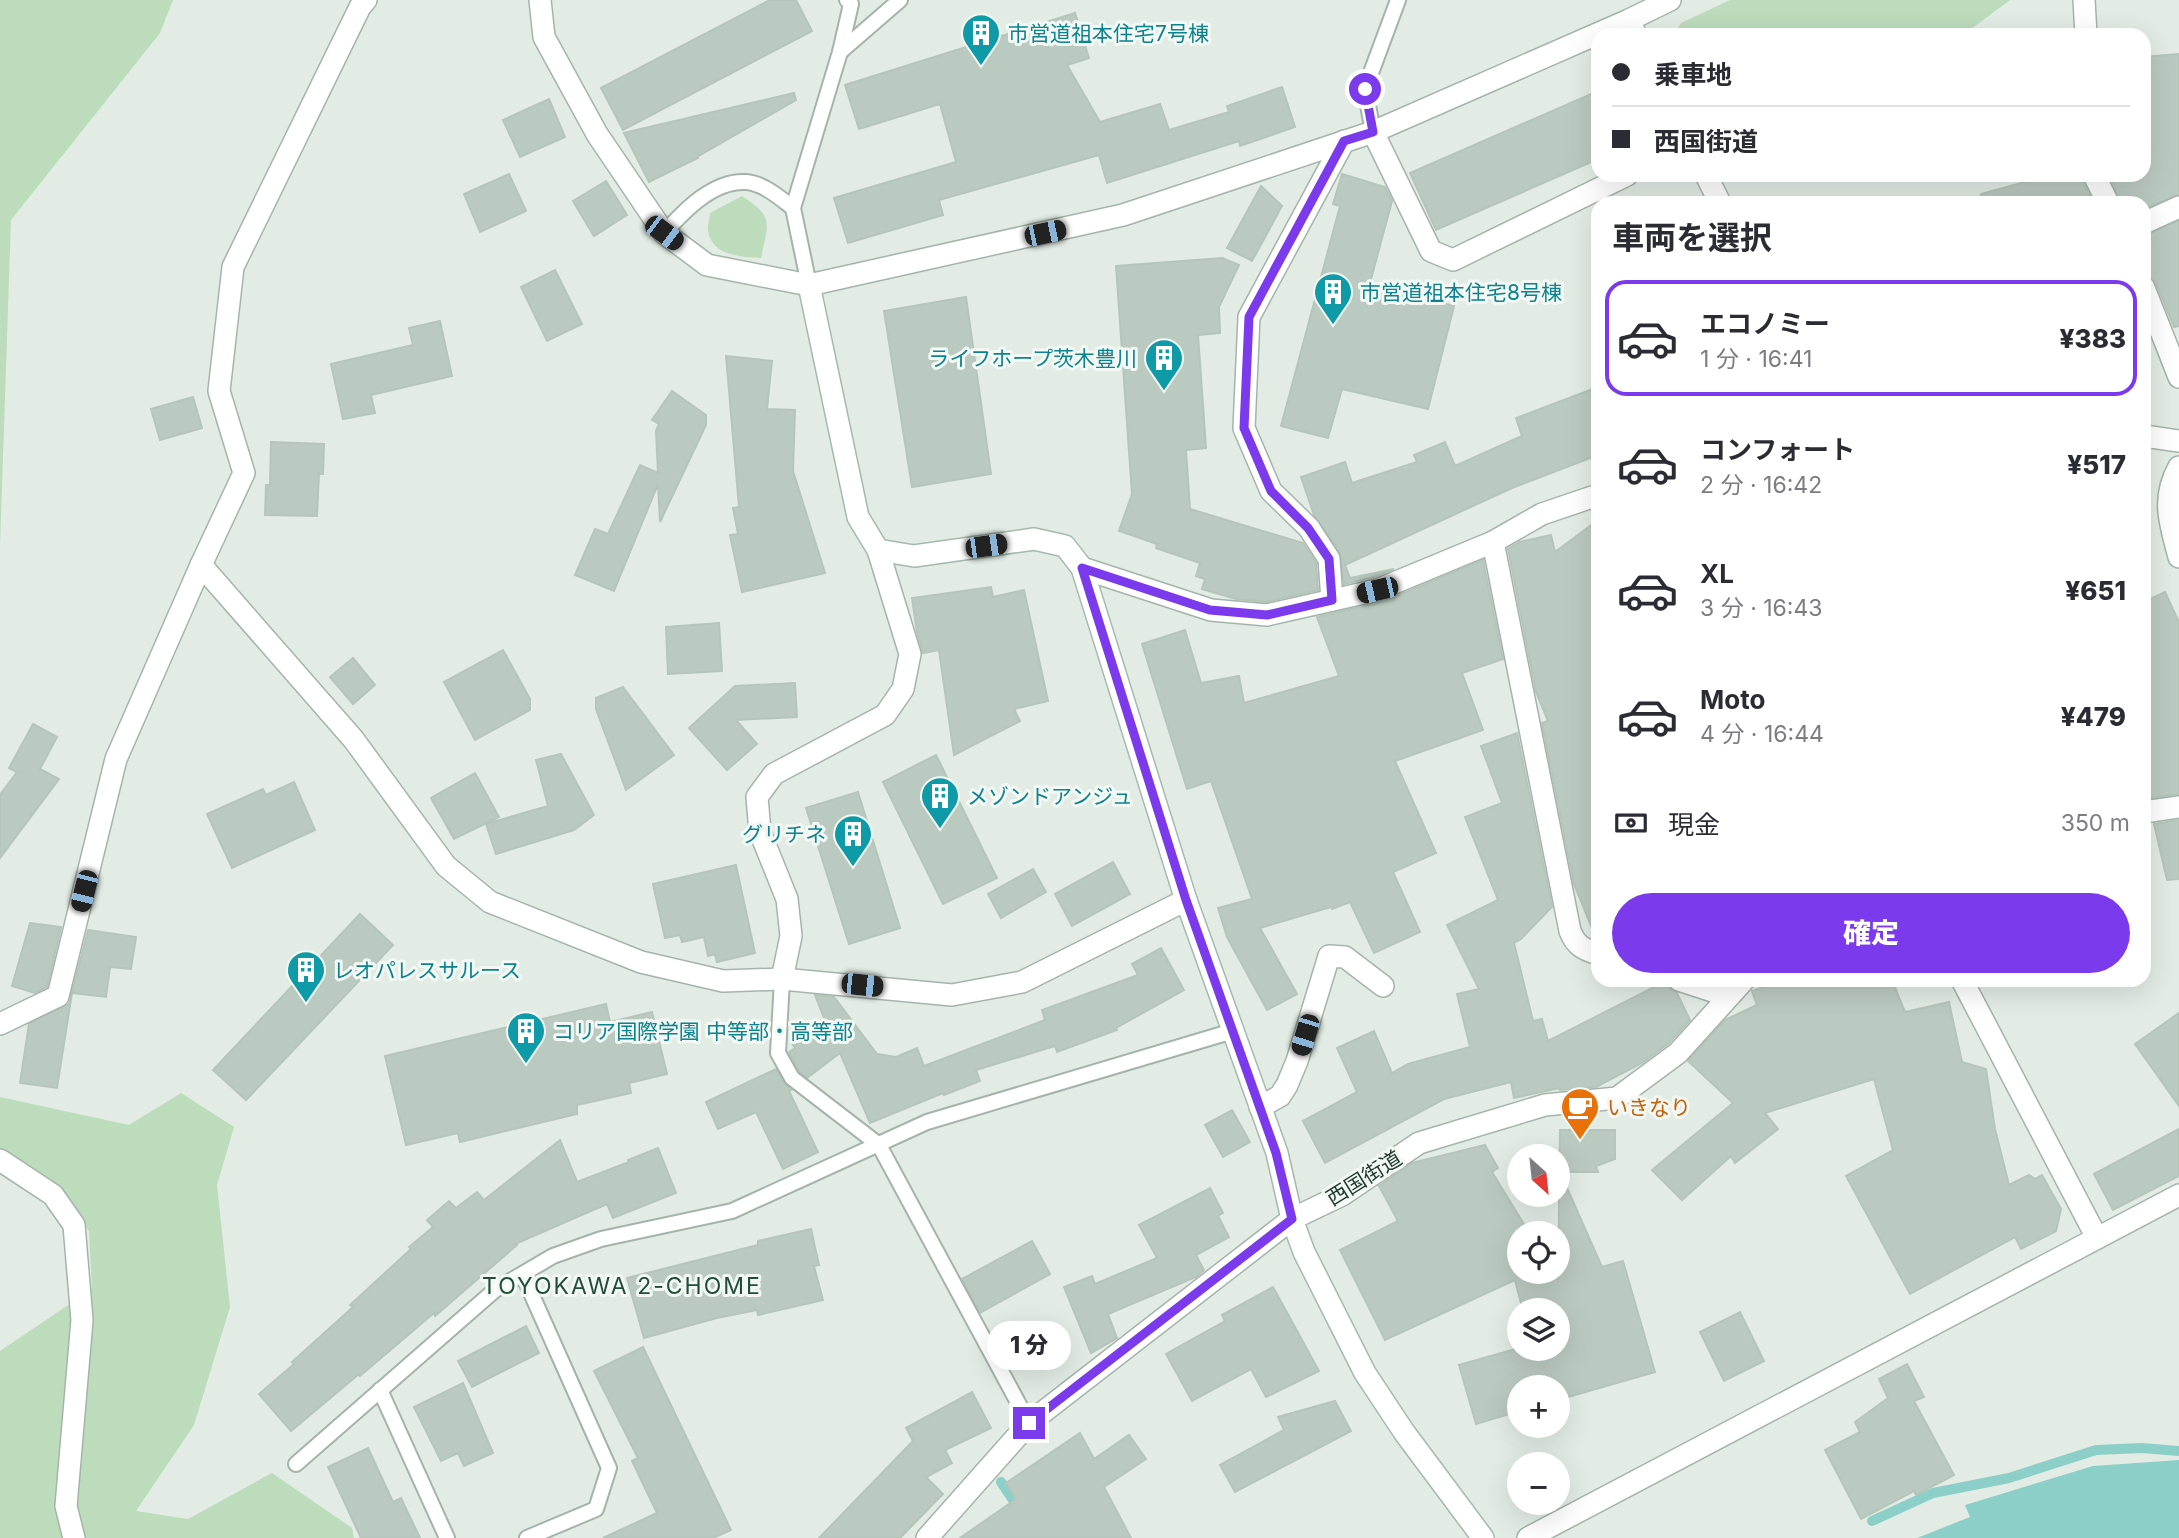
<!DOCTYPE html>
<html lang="ja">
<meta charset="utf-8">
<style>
body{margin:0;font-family:Inter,"Noto Sans JP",sans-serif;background:#f7f7f7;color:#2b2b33;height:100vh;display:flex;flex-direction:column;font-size:26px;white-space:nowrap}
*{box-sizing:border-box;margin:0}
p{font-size:23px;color:#7c7c81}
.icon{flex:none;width:38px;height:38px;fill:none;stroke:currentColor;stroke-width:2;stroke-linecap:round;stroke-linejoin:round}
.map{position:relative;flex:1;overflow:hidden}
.sheet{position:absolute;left:1591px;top:196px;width:560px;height:791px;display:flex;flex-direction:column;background:#fff;border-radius:21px;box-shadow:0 7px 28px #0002}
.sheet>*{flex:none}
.top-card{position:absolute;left:1591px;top:28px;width:560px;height:154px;border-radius:21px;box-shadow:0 7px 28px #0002;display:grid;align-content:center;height:154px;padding:0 21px;background:#fff}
.needle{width:46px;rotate:153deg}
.fabs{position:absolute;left:1507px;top:1144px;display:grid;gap:14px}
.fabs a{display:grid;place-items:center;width:63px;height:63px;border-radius:50%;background:#fff;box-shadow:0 7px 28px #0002;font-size:35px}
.end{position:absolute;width:32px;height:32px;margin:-16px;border:9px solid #7c3aed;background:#fff;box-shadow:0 0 0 4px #fff}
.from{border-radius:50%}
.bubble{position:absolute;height:49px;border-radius:24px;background:#fff;box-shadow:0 7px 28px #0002;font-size:23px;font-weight:800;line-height:49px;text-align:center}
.car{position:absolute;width:21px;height:42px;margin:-21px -10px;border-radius:9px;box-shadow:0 0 5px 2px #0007;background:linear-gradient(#222 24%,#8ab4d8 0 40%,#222 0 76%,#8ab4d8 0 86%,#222 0)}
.top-card b{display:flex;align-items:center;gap:24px;height:66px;font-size:26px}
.top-card b+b{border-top:2px solid #e1e1e2}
.top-card i{width:18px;height:18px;background:#2b2b33}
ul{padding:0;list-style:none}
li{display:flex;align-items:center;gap:21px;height:116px;margin:0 14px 10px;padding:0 7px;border:4px solid transparent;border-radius:21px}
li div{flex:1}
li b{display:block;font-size:26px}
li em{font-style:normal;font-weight:800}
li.selected{border-color:#7c3aed}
li>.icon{width:63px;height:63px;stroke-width:1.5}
h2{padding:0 21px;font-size:32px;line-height:84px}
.pay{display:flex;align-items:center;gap:18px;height:77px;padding:0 21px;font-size:26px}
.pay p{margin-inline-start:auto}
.action{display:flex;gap:14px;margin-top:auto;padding:14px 21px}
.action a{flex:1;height:80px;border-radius:42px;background:#7c3aed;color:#fff;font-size:28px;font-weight:800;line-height:80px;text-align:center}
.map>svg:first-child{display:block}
.green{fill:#bcdcbc}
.water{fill:#8ccfc8}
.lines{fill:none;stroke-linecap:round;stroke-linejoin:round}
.stream{stroke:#8ccfc8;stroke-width:10}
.building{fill:#bbcac0;stroke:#b5c5ba;stroke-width:2}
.lane-casing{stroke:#a5b4ab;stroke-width:18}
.street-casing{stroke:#a5b4ab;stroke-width:24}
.secondary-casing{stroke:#a4baad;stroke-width:24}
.lane{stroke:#fff;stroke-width:14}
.street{stroke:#fff;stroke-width:21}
.secondary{stroke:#fff;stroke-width:21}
.route{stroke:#7c3aed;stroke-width:9}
.labels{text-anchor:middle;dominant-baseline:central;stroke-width:6;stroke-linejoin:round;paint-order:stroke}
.culture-label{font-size:21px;fill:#0d838f;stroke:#f3f8f4;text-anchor:start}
.food-label{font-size:21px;fill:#c56008;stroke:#f3f8f4;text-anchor:start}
.street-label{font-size:21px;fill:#233c2f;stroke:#f3f8f4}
.neighbourhood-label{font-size:23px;letter-spacing:2px;fill:#204e37;stroke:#f3f8f4}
</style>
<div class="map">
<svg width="2179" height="1538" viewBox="0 0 2179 1538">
<rect width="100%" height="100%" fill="#e2ece5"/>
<!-- green -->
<g class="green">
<path d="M0 0H173L160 33 11 220 0 546Z"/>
<path d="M1730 0H2010L1963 35H1674L1681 23Z"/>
<path d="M742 196C775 218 768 222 761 258 741 257 711 256 708 230 707 225 710 218 710 213Z"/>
<path d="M181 1093 234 1127 217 1185 230 1307 194 1425 136 1511 188 1519 272 1473 352 1528 354 1538H0V1351L92 1289 89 1231 56 1189 0 1174V1097L129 1125Z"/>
</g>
<!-- water -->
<path class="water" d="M2179 1460V1538H1917L1970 1517 1965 1505 2093 1466Z"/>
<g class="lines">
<!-- stream -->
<g class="stream">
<path d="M1001 1482 1021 1512"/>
<path d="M1872 1521 1933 1493 2009 1478 2096 1450 2142 1448 2179 1451"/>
</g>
</g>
<!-- building -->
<g class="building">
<path d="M770 0H796L812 31 623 130 601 88Z"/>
<path d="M1075 13 1089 58 1067 65 1100 122 1160 104 1169 130 1229 112 1227 106 1282 87 1295 127 1240 146 1239 141 1107 183 1099 155 939 200 943 215 848 243 834 198 956 162 940 104 859 129 845 85Z"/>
<path d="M2179 54V194L2144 209V203H2121L2109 175H2144V57Z"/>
<path d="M1598 91V159L1436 230 1410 173Z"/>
<path d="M794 93 796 100 697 157 698 158 649 182 624 133Z"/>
<path d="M549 99 565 137 520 157 503 120Z"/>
<path d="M509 174 526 211 480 232 464 194Z"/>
<path d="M1342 174 1385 187 1392 201 1370 283 1454 306 1428 409 1342 389 1328 438 1281 426 1340 206 1333 204Z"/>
<path d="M2051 175H2081L2093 203H1982L1981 194Z"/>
<path d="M606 181 627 215 594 236 573 201Z"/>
<path d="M1261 186 1282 206 1252 261 1227 248Z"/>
<path d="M2179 221V326L2174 327 2156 283 2150 277 2144 236Z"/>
<path d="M1222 258 1239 265 1219 307 1220 333 1198 335 1206 448 1186 450 1190 509 1303 543 1316 563 1318 590 1266 602 1236 599 1202 589 1205 579 1196 576 1200 563 1156 548 1157 544 1119 531 1132 494 1116 266Z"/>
<path d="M555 270 582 324 547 341 521 287Z"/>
<path d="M966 297 991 474 912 487 884 311Z"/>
<path d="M440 321 452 376 371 395 375 413 343 419 331 364 413 345 409 328Z"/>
<path d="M726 356 772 361 767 409 795 410 793 471 825 573 742 592 730 535 738 534 733 508 739 507Z"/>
<path d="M1598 387V455L1512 488 1345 565 1350 578 1394 569 1373 577 1344 584 1340 552 1314 515 1301 477 1345 462 1352 483 1417 462 1414 455 1445 442 1455 466 1522 436 1516 418Z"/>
<path d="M672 391 706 415V425L660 522 658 484 614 591 575 575 595 529 608 534 640 465 658 473 656 431 659 424 652 420Z"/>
<path d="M193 397 202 428 160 440 151 409Z"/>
<path d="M271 442 324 444 323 474H319L317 516 265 515 266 485H270Z"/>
<path d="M1598 520V938H1596L1574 884 1542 723 1548 721 1536 692 1508 549 1520 542 1551 535 1555 552Z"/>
<path d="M1483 560 1503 659 1462 673 1483 730 1395 761 1436 853 1393 872 1420 932 1374 953 1350 902 1332 909 1331 907 1260 928 1297 994 1267 1010 1227 937 1218 908 1252 899 1211 781 1187 789 1142 644 1185 630 1201 683 1239 676 1244 703 1339 676 1317 617 1382 602Z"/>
<path d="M991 587 993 597 1024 590 1048 701 1014 709 1020 721 954 755 939 650 923 653 917 632 912 598Z"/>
<path d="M2165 592 2179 622V794L2144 799V602Z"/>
<path d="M719 623 722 671 668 674 666 627Z"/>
<path d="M503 650 530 699V710L475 740 444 682Z"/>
<path d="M353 658 375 685 353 704 330 677Z"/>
<path d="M795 683 797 717 736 720 757 744 727 770 689 728 735 686Z"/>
<path d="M623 687 674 755 626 790 596 709V698Z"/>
<path d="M33 724 57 737 40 769 59 779 0 858V795L17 772 9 768Z"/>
<path d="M1517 733 1552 907 1521 939 1514 943 1533 1021 1542 1019 1548 1041 1666 981 1669 988 1677 993 1690 1020 1669 1043 1642 1063 1596 1087 1560 1090V1088L1514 1098 1511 1082 1444 1099 1325 1163 1303 1121 1357 1092 1337 1048 1374 1031 1392 1073 1408 1064 1470 1047 1457 994 1479 989 1447 925 1498 900 1465 817 1502 803 1481 746Z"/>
<path d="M561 754 594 815 574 830 496 854 486 824 548 806 536 760Z"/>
<path d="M936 755 997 878 943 904 883 782Z"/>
<path d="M475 773 499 817 454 839 431 798Z"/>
<path d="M294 782 315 830 232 868 207 814 263 789 266 795Z"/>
<path d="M858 792 900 928 849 944 806 808Z"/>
<path d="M2179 820V879L2167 880 2154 824Z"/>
<path d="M1113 862 1130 894 1072 926 1055 894Z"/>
<path d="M736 865 755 953 717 962 715 954 708 956 704 937 682 942 680 935 665 938 653 884Z"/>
<path d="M1033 869 1046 892 1001 918 988 894Z"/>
<path d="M360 914 393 945 246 1100 213 1070Z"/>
<path d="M30 923 61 927 47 987 35 993 12 986Z"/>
<path d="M88 930 136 937 131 969 110 967 106 997 72 993 57 1088 20 1083 29 1024 69 1004Z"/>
<path d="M1161 948 1184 990 1116 1028 1117 1030 1057 1052 1055 1046 976 1070 980 1081 944 1095 943 1093 870 1123 840 1053 807 1078 799 1072 789 1052 795 1048 791 1042 824 1018 815 995 834 997 877 1054 896 1057 917 1048 924 1066 1045 1020 1042 1010 1138 975 1132 964Z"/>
<path d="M1783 980H1892L1905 1012 1949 1002 1962 1062 1986 1069 1995 1129 2009 1185 2029 1175 2035 1179 2042 1175 2061 1209 2056 1231 2021 1249 2015 1237 1910 1294 1846 1176 1893 1150 1874 1079 1765 1113 1778 1129 1735 1163 1731 1156 1682 1200 1652 1170 1733 1103 1688 1061 1725 1020 1757 1005 1752 991Z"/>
<path d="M606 1004 610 1022 652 1012 667 1074 629 1083 631 1093 577 1105V1114L460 1142 458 1133 406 1145 385 1056Z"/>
<path d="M2179 1013V1106L2135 1044Z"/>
<path d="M776 1069 784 1083 791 1090 789 1091 818 1152 783 1169 756 1112 718 1129 706 1102Z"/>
<path d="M1232 1110 1250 1142 1223 1157 1205 1125Z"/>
<path d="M2179 1129V1176L2113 1210 2094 1174Z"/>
<path d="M1560 1130H1615V1159L1596 1166 1598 1172H1560L1602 1267 1623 1261 1655 1372 1558 1400V1388H1519V1411L1476 1424 1459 1365 1519 1348 1558 1349V1311H1523L1515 1280 1385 1340 1340 1250 1398 1221 1379 1186 1412 1163 1485 1145 1498 1168 1492 1172 1530 1234H1519V1272H1554L1558 1279Z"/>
<path d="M560 1140 577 1182 629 1162 628 1160 658 1148 676 1193 613 1218 607 1204 515 1244 517 1245 435 1316 434 1313 360 1376 359 1374 291 1431 259 1394 294 1364 292 1362 353 1307 350 1305 411 1249 409 1247 433 1227 427 1220 449 1201 456 1208 477 1192 484 1200Z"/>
<path d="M1210 1188 1223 1213 1218 1216 1229 1237 1196 1255 1204 1270 1196 1277 1108 1314 1117 1338 1091 1353 1064 1287 1092 1276 1095 1284 1157 1258 1139 1225Z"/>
<path d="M811 1229 819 1265 814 1266 823 1300 758 1315 757 1310 717 1318 644 1338 627 1278 758 1245V1241Z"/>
<path d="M1032 1241 1050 1274 980 1313 962 1279Z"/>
<path d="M1273 1287 1319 1371 1266 1397 1251 1369 1192 1401 1166 1354 1225 1321 1222 1315Z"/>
<path d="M1740 1312 1764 1361 1724 1381 1700 1332Z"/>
<path d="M526 1326 539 1353 472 1387 458 1361Z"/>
<path d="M643 1347 731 1530 713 1538H603L657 1513 632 1461 638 1458 594 1371Z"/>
<path d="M1907 1364 1924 1397 1914 1401 1954 1475 1916 1495 1914 1491 1861 1519 1825 1450 1860 1432 1855 1422 1888 1398 1879 1379Z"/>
<path d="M463 1383 493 1453 464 1466 458 1453 441 1461 414 1407Z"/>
<path d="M972 1392 991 1428 945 1450 952 1463 926 1477 943 1494 900 1538H819L913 1441 906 1428Z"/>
<path d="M1335 1401 1351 1431 1235 1492 1220 1465 1284 1430 1278 1417Z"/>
<path d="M1080 1433 1094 1459 1129 1435 1146 1459 1104 1487 1131 1538H960L1016 1499 1006 1483Z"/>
<path d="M368 1448 393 1502 401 1498 420 1538H361L328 1467Z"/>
</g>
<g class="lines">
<defs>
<g id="lane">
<path d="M840 52 900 0"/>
<path d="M1373 132 1365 89 1398 0"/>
<path d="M664 233C684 211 713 180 746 182 763 183 780 198 793 208"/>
<path d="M809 285 793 208 840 52 851 4 847 0"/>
<path d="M782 979 778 1053 792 1078 879 1145 1029 1423"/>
<path d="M523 1275 609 1468 596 1509 527 1538"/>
<path d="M380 1390 447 1538"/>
<path d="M296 1464 495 1290 553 1256 601 1239 732 1211 927 1122 1233 1031"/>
</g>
<g id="street">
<path d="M540 0 544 37 597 134 664 233 707 265 809 285 1123 215 1373 132 1629 20 1636 35"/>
<path d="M2084 0 2086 35"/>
<path d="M1373 132 1431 251 1453 260 1627 175"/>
<path d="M1706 175 1720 203"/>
<path d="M2094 175 2108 203"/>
<path d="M2144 223 2179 207"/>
<path d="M2144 288 2179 377"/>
<path d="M2144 436 2179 441"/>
<path d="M2179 467C2161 499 2170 523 2179 557"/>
<path d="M1493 542 1570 931C1576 946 1583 949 1598 954"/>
<path d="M201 565 354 740 446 866 490 902 641 962 723 981 782 979 952 995 1022 982 1186 900"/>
<path d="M1082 568 1211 610 1267 615 1377 590 1493 542 1542 514 1598 495"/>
<path d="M1332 600 1329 559 1309 528 1271 491 1244 428 1249 317 1344 141"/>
<path d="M2144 812 2179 807"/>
<path d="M782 979 791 936 787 899 760 832 757 797 774 774 885 715 903 689 910 654 878 550"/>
<path d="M1679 980 1728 996"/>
<path d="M1962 980 2097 1238"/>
<path d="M0 1024 58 996 116 759 201 565 244 473 219 391 233 267 360 7 366 0"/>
<path d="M1260 1107 1280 1096 1287 1085 1297 1061 1329 956 1345 957 1383 986"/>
<path d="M0 1160 53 1195 74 1225 82 1320 66 1506 74 1538"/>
<path d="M927 1538 1029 1423 1292 1219 1342 1195 1419 1143 1545 1105 1617 1098 1678 1053 1744 980"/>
<path d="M1528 1538 2179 1195"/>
</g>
<g id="secondary">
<path d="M1629 20 1670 0"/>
<path d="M809 285 858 517 878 550 914 556 1034 539 1065 546 1082 568 1186 900 1277 1153 1292 1219 1304 1252 1365 1373 1404 1432 1483 1538"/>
</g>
</defs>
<!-- lane casing -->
<use href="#lane" class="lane-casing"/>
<!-- street casing -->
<use href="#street" class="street-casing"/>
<!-- secondary casing -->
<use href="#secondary" class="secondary-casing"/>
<!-- lane -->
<use href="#lane" class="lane"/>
<!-- street -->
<use href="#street" class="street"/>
<!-- secondary -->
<use href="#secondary" class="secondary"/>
</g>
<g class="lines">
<!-- route -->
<path class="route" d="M1029 1423 1292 1219 1276 1153 1186 900 1082 568 1210 610 1267 615 1332 600 1329 559 1308 528 1271 491 1244 428 1249 317 1344 141 1373 132 1365 89"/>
</g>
<!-- icons -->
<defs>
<symbol id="building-pin" viewBox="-11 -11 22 30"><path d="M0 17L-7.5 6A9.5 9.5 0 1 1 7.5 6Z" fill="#0f9aa8" stroke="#f3f8f4"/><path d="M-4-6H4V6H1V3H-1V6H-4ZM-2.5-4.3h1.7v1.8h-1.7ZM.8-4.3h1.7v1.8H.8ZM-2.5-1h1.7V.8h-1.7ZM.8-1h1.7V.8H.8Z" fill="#fff"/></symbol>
<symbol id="cafe-pin" viewBox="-11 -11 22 30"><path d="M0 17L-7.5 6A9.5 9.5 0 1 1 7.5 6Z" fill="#e8710a" stroke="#f3f8f4"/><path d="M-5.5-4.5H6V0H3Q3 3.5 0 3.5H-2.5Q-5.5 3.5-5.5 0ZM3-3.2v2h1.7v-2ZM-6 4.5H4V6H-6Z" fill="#fff"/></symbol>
</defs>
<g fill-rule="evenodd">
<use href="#building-pin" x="959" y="11" width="44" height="60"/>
<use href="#building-pin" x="1311" y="270" width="44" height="60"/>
<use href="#building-pin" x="1142" y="336" width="44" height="60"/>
<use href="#building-pin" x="918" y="774" width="44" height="60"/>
<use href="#building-pin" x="831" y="812" width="44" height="60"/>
<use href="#building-pin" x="284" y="948" width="44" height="60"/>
<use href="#building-pin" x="504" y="1009" width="44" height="60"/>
<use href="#cafe-pin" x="1558" y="1085" width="44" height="60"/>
</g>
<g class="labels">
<!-- culture labels -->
<g class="culture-label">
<text x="1008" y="33">市営道祖本住宅7号棟</text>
<text x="1360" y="292">市営道祖本住宅8号棟</text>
<text x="1137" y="358" text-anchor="end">ライフホープ茨木豊川</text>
<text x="967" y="796">メゾンドアンジュ</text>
<text x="826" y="834" text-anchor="end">グリチネ</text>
<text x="333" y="970">レオパレスサルース</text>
<text x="553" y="1031">コリア国際学園 中等部・高等部</text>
</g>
<!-- food labels -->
<g class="food-label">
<text x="1607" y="1107">いきなり</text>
</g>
<!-- street labels -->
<g class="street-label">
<text transform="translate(1364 1178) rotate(-32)">西国街道</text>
</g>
<!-- neighbourhood labels -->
<g class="neighbourhood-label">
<text x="622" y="1286">TOYOKAWA 2-CHOME</text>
</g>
</g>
</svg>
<div class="fabs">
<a><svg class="needle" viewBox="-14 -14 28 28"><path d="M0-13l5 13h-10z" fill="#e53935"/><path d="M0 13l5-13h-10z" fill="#7c7c81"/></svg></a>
<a><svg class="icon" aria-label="locate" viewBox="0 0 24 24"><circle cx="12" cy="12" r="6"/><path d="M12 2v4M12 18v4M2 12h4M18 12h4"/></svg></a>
<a><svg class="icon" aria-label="layers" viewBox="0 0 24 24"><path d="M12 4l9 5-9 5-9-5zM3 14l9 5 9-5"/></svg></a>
<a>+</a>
<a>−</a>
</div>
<i class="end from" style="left:1365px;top:89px"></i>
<i class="end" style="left:1029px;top:1423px"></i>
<div class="bubble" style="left:987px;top:1321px;width:84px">1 分</div>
<i class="car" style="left:664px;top:233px;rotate:127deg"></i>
<i class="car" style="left:1045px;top:233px;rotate:78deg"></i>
<i class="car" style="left:986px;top:546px;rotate:82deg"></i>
<i class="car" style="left:1377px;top:590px;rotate:257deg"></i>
<i class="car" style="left:84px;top:891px;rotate:194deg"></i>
<i class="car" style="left:862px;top:985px;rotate:96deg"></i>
<i class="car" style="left:1305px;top:1035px;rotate:197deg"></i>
<div class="top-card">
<b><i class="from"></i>乗車地</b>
<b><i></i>西国街道</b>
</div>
<section class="sheet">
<h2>車両を選択</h2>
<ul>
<li class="selected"><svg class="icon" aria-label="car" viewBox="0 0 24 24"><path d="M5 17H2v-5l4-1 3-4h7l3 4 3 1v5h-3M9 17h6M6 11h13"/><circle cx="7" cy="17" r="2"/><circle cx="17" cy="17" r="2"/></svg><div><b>エコノミー</b><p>1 分 · 16:41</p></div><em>¥383</em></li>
<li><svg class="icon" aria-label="car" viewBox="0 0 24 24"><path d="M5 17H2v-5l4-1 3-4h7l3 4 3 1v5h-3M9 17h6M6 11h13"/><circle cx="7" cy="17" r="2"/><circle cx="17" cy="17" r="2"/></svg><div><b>コンフォート</b><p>2 分 · 16:42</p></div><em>¥517</em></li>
<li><svg class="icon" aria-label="car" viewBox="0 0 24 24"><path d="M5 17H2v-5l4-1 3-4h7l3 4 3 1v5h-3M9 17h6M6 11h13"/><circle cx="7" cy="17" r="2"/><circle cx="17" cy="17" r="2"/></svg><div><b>XL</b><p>3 分 · 16:43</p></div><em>¥651</em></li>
<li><svg class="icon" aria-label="car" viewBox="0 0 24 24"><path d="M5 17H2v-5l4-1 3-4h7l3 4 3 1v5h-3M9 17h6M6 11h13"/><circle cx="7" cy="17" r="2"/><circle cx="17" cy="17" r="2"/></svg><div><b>Moto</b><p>4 分 · 16:44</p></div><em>¥479</em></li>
</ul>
<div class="pay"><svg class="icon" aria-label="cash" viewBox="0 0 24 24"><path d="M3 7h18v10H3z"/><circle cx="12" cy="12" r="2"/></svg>現金<p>350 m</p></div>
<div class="action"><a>確定</a></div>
</section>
</div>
